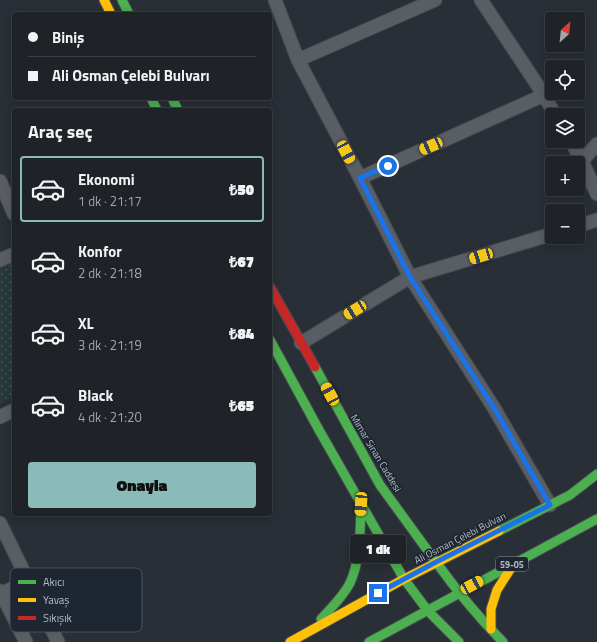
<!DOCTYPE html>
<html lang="tr">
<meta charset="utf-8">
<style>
body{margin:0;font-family:"Titillium Web",sans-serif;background:#2c2f34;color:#f1f3f6;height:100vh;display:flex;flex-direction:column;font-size:15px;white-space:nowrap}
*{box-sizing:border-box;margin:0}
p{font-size:13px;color:#a1a4a8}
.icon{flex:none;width:22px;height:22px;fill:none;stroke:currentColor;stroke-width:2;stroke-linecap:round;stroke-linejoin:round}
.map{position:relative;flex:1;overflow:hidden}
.details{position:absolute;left:12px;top:108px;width:260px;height:408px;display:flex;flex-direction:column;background:#1f2328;border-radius:4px;box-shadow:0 2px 10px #0003,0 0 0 1px #3c4045}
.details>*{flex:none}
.top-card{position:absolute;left:12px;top:12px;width:260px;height:88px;border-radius:4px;box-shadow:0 2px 10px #0003,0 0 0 1px #3c4045;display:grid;align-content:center;height:88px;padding:0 16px;background:#1f2328}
.needle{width:26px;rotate:27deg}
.fabs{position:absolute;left:545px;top:12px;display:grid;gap:8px}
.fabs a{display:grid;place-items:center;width:40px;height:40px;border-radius:4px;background:#1f2328;box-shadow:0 2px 10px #0003,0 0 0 1px #3c4045;font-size:20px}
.end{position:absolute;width:18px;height:18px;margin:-9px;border:5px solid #1a73e8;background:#fff;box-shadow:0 0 0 2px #fff}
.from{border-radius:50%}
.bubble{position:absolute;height:28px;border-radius:4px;background:#1f2328;box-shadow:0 2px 10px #0003,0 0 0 1px #3c4045;font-size:13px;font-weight:800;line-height:28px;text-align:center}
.car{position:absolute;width:12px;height:24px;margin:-12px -6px;border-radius:5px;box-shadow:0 0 3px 1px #0007;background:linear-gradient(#f5c518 24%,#345 0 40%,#f5c518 0 76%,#345 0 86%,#f5c518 0)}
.top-card b{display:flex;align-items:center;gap:14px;height:38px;font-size:15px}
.top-card b+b{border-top:1px solid #3c4045}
.top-card i{width:10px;height:10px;background:#f1f3f6}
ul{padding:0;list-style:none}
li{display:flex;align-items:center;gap:12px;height:66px;margin:0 8px 6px;padding:0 8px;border:2px solid transparent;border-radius:4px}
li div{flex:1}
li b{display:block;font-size:15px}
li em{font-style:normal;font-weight:800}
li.current{border-color:#8bbbb9}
li>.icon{width:36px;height:36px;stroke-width:1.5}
h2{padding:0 16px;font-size:18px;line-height:48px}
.action{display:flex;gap:8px;margin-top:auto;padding:8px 16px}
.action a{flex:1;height:46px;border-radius:4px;background:#8bbbb9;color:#111;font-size:16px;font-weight:800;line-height:46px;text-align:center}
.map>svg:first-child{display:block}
.grass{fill:url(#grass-dots)}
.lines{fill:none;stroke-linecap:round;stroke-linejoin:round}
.street-casing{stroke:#464a4f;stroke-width:15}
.fast-casing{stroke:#464a4f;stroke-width:11}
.slow-casing{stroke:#464a4f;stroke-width:11}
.jam-casing{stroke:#464a4f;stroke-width:11}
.street{stroke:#595e65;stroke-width:13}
.fast{stroke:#4caf50;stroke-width:9}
.slow{stroke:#ffc107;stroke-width:9}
.jam{stroke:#c62828;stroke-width:9}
.route{stroke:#1a73e8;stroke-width:5}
.labels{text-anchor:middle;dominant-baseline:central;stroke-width:3.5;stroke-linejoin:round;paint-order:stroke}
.shield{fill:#1d2631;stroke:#878f9a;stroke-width:1}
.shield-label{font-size:9px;font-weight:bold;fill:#b4bcc7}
.street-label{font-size:10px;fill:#b4bcc7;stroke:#1d2631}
.key{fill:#1d2631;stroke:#4a535e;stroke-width:1}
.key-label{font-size:11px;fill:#b4bcc7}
</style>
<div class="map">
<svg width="597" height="642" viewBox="0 0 597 642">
<defs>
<pattern id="grass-dots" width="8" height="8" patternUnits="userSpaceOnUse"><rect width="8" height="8" fill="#26393b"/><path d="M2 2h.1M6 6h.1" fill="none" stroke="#435456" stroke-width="1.8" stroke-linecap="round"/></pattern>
</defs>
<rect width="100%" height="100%" fill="#292f36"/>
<!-- grass -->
<path class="grass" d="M14 259V397L0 403V266Z"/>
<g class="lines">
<defs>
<g id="street">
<path d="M275 0 298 60 360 178 410 277 494 408 550 505"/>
<path d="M481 0 544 95 555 115"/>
<path d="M298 60 435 0"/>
<path d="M571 141 582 161 597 194"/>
<path d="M582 161 597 144"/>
<path d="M360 178 544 95"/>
<path d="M0 181 14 214"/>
<path d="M578 226 597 220"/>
<path d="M0 260 14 254"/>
<path d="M301 343 410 277 552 234"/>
<path d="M0 417 14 410"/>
<path d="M0 523 58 642"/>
<path d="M0 591 26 642"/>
<path d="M0 595 27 580"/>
</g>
<g id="fast">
<path d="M122 0 129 14"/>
<path d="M151 98 157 110"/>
<path d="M172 98 178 110"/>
<path d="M270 340 319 430 404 579 428 611"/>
<path d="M315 367 380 485 436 562"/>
<path d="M499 531 570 495 597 474"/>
<path d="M436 562C457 591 478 617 503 642"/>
<path d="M428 611 459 642"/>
<path d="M321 619C331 608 343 597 350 583 361 559 360 530 361 504"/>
<path d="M369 642 597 519"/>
</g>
<g id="slow">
<path d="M104 0 111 14"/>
<path d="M491 629V609L497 590 513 565"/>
<path d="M290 642 404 579 499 531"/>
</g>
<path id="jam" d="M270 287 315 367"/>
</defs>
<!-- street casing -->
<use href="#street" class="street-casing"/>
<!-- fast casing -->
<use href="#fast" class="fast-casing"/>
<!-- slow casing -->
<use href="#slow" class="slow-casing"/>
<!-- jam casing -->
<use href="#jam" class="jam-casing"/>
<!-- street -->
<use href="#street" class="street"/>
<!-- fast -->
<use href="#fast" class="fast"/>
<!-- slow -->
<use href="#slow" class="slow"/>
<!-- jam -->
<use href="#jam" class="jam"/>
</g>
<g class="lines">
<!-- route -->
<path class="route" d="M378 593 436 562 550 505 494 408 410 277 360 178 388 166"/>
</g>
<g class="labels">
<!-- shield labels -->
<rect class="shield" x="496" y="557" width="32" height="14" rx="3"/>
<g class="shield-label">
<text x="512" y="564">59-05</text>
</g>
<!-- street labels -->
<g class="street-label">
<text transform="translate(376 453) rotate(59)">Mimar Sinan Caddesi</text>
<text transform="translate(460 538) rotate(-27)">Ali Osman Çelebi Bulvarı</text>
</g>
</g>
<!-- legend -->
<rect x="10" y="568" width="132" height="64" rx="6" class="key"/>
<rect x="18" y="580" width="18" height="4" fill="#4caf50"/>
<rect x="18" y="598" width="18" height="4" fill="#ffc107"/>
<rect x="18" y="616" width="18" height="4" fill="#c62828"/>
<g class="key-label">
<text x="43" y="586">Akıcı</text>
<text x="43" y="604">Yavaş</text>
<text x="43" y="622">Sıkışık</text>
</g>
</svg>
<div class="fabs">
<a><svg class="needle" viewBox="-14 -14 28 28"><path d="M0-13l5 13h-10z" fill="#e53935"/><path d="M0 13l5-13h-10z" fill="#a1a4a8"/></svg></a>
<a><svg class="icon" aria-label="locate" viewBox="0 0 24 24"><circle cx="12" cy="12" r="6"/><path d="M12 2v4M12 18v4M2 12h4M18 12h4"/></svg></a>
<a><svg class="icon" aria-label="layers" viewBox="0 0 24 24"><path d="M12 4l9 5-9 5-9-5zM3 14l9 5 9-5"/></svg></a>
<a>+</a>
<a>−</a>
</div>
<i class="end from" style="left:388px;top:166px"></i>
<i class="end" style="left:378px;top:593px"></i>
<div class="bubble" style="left:350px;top:535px;width:56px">1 dk</div>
<i class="car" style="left:431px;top:146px;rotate:246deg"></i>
<i class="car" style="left:346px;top:152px;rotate:152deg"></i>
<i class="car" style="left:481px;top:256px;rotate:253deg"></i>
<i class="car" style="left:355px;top:310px;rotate:239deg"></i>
<i class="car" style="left:330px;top:394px;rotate:331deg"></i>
<i class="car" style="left:361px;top:504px;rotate:184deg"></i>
<i class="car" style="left:472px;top:585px;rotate:62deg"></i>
<div class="top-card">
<b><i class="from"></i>Biniş</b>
<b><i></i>Ali Osman Çelebi Bulvarı</b>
</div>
<section class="details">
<h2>Araç seç</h2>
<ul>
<li class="current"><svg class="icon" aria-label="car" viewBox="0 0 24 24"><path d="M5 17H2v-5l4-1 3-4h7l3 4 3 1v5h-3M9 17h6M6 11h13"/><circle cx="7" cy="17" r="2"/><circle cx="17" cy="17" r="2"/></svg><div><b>Ekonomi</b><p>1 dk · 21:17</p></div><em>₺50</em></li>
<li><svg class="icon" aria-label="car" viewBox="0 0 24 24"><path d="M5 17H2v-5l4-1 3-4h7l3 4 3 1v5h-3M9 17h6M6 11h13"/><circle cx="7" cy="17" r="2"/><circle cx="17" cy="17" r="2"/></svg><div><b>Konfor</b><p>2 dk · 21:18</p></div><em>₺67</em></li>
<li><svg class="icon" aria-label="car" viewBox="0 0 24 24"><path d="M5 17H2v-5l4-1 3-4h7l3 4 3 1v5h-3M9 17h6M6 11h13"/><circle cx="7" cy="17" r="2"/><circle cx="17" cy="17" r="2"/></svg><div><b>XL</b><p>3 dk · 21:19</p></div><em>₺84</em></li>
<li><svg class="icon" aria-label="car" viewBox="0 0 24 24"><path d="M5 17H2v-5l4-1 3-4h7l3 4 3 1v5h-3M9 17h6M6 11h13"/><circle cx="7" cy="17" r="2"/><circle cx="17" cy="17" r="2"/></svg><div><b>Black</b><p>4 dk · 21:20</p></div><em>₺65</em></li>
</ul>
<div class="action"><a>Onayla</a></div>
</section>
</div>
